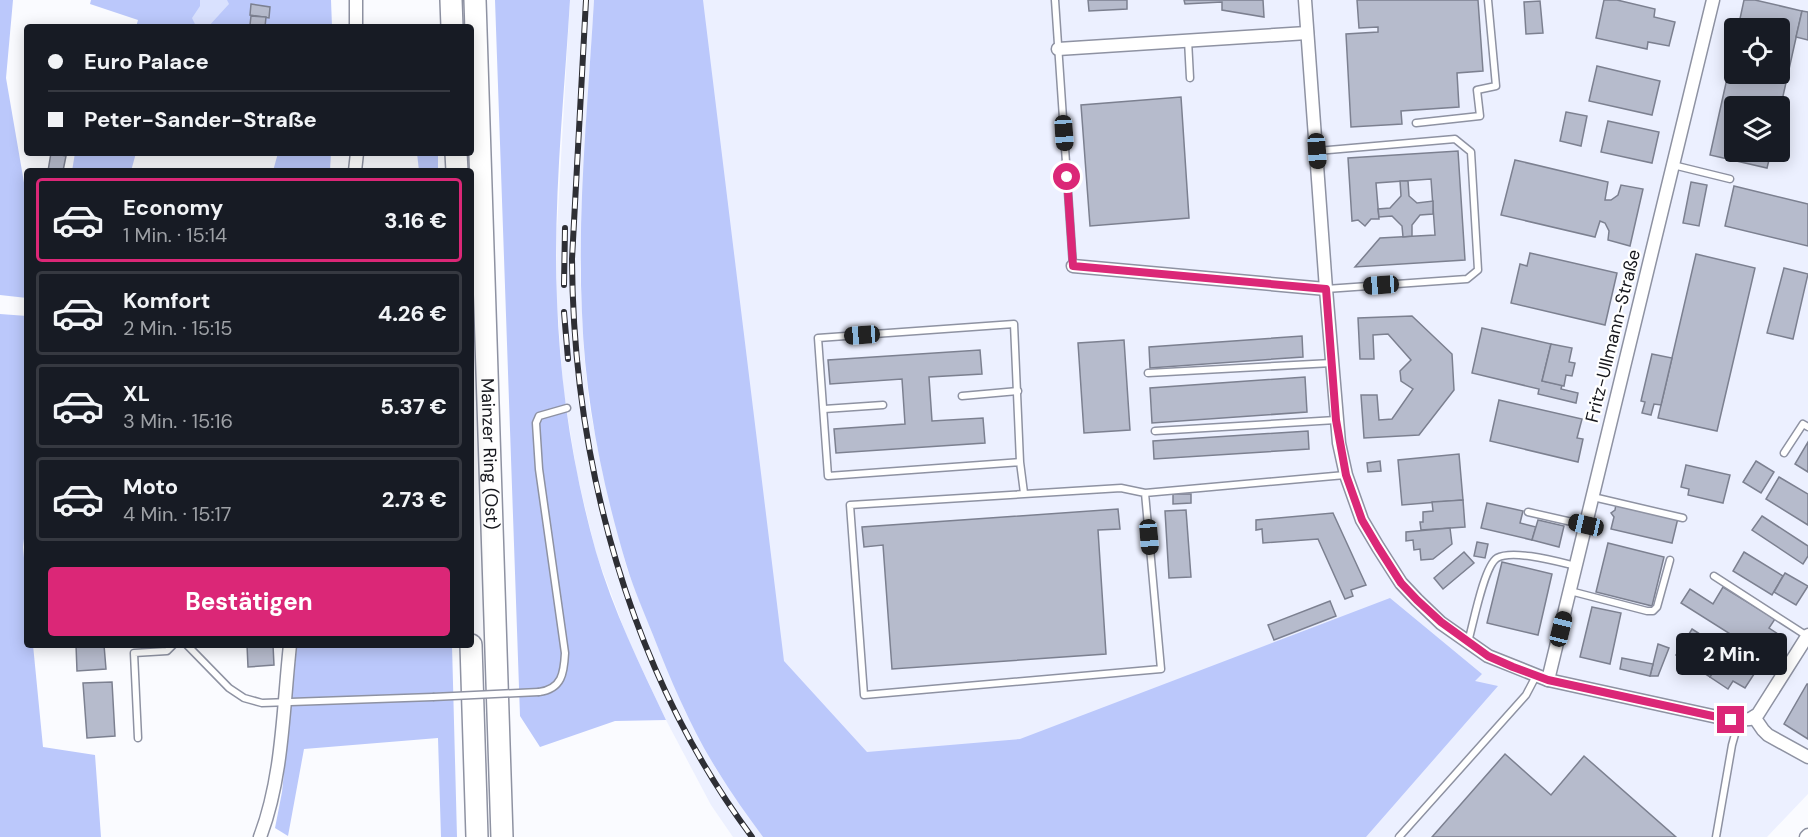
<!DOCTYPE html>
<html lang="de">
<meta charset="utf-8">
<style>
body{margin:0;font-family:"DM Sans",sans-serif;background:#20242c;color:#f1f3f6;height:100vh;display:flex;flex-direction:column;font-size:22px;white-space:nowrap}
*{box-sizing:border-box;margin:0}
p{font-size:20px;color:#9ea1a6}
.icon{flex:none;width:33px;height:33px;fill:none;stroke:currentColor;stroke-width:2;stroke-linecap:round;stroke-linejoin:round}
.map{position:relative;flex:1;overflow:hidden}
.drawer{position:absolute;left:24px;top:168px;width:450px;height:480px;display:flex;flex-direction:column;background:#171b24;border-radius:6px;box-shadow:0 3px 15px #0003}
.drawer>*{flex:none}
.banner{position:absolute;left:24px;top:24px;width:450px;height:132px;border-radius:6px;box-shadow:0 3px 15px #0003;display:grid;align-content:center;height:132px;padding:0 24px;background:#171b24}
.tools{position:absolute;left:1724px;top:18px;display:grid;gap:12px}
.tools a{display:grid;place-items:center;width:66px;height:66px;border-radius:6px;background:#171b24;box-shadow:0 3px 15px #0003;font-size:30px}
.end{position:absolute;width:27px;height:27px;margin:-14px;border:8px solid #db2777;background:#fff;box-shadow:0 0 0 3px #fff}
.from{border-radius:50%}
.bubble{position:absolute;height:42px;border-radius:6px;background:#171b24;box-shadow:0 3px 15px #0003;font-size:20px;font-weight:800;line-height:42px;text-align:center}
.car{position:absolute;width:18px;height:36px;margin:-18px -9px;border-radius:8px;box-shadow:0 0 4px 2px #0007;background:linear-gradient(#222 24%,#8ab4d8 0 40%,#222 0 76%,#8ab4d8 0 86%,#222 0)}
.banner b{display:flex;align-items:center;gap:21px;height:57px;font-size:22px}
.banner b+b{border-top:2px solid #363941}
.banner i{width:15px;height:15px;background:#f1f3f6}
ul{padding:10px 0 0;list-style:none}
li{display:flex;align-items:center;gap:18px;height:84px;margin:0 12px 9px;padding:0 12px;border:3px solid #363941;border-radius:6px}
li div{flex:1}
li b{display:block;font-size:22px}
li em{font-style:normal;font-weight:800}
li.current{border-color:#db2777}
li>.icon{width:54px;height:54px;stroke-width:1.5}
.primary-button{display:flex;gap:12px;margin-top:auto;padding:12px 24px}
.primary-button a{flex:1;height:69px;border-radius:6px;background:#db2777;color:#fff;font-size:24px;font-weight:800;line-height:69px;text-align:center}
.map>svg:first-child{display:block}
.built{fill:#ecf0ff;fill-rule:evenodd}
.green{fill:#bbc8fb}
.water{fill:#d9e1fe}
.building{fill:#b6bbcc;stroke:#7c8090;stroke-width:1.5}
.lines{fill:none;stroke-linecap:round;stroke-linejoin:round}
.lane-casing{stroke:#8e92a2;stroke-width:9}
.street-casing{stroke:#8e92a2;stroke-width:15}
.highway-casing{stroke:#8e92a2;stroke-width:24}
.lane{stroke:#fff;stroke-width:6}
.street{stroke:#fff;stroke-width:12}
.highway{stroke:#fff;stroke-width:21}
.rail-casing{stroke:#2e2f35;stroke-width:6}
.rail{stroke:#fff;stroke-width:4;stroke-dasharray:11;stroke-linecap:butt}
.lane-bridge-casing{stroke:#8e92a2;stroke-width:9;stroke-linecap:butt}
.lane-bridge{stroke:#fff;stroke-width:6}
.route{stroke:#db2777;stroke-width:8}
.labels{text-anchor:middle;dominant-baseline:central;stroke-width:4.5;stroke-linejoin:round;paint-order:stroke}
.street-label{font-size:18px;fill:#16171d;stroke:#fff}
</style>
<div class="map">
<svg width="1808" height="837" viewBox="0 0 1808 837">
<rect width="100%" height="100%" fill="#fafbff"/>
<!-- built -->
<g class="built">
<path d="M570 0H594L582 202 580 270 584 352 589 404 603 474 627 569 662 657 686 713 716 769 763 837H733L711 805 666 720 627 637 596 553 577 474 563 387 557 300V229Z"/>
<path d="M622 0H1808V794L1767 837H875L743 692ZM1734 28H1779V74H1734ZM1734 106H1779V152H1734Z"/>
</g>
<!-- green -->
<g class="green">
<path d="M0 0H13L6 78 27 200V298L0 295Z"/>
<path d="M91 0H331L332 27H136L138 20 90 4Z"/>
<path d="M495 0H570C564 100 553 200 557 300 560 385 573 470 596 552 613 610 640 665 666 720L615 721 540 747 520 716Z"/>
<path d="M594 0H703L784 661 867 752 1020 739 1390 598 1482 674 1475 681 1498 686 1366 837H763C747 815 731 793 717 770 691 728 671 681 653 635 644 612 634 590 627 567 602 484 585 399 582 313 577 209 588 104 594 0Z"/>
<path d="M75 153H136L131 171H72Z"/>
<path d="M278 153H331L330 171H273Z"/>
<path d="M417 153H438V171H419Z"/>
<path d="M0 314 27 316V514L23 547 27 591V645H33L43 747 95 755 101 837H0Z"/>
<path d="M297 645H452L457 837H441L438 738 304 749 288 836 275 828 282 792Z"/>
</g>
<!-- water -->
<path class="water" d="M200 0H227L229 4 208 27 195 24 192 18 200 6Z"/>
<!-- building -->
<g class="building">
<path d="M1088 0H1127V9L1089 11Z"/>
<path d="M1184 0H1263L1264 17 1222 10V2L1185 4Z"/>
<path d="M1357 0H1478L1483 71 1457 73 1459 107 1401 111 1402 124 1351 127 1346 34 1378 32V27L1359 28Z"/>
<path d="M1604 0H1617L1655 9 1654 17 1675 22 1669 46 1648 42 1647 49 1596 38Z"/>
<path d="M1744 0H1755L1802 11 1779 114V106H1734V152H1771L1767 168 1710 155 1734 47V74H1779V28H1738Z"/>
<path d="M1540 1 1543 33 1526 34 1524 2Z"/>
<path d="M251 4 270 7 269 18 250 15Z"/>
<path d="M1802 11 1808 12V40L1796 37Z"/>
<path d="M251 16 266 17 265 27 250 25Z"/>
<path d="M1597 66 1660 81 1652 115 1589 101Z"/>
<path d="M1181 97 1189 218 1090 226 1081 105Z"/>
<path d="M1566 112 1587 116 1581 146 1560 141Z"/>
<path d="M1608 121 1659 132 1652 163 1601 152Z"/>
<path d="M1458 151 1465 260 1355 267 1380 238 1435 235 1431 179 1376 183 1379 219H1371L1365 226 1358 220 1352 221 1348 158Z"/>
<path d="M51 153 66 156 63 171H48Z"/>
<path d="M1515 160 1608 182 1605 200H1611L1618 195 1621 185 1643 189 1630 246 1608 240 1609 231 1605 223 1600 221 1595 237 1501 215Z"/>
<path d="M1400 181H1408L1409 196 1417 203 1433 201V214L1420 215 1412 225V236L1403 237 1402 226 1392 216 1379 217 1378 209 1390 208 1401 196Z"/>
<path d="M1691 182 1707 185 1699 226 1683 223Z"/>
<path d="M1734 186 1808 204V246L1725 226Z"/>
<path d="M1530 253 1617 273 1605 325 1511 303 1520 264 1527 266Z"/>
<path d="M1696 254 1755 268 1717 431 1658 418Z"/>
<path d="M1784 268 1808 274 1793 339 1767 333Z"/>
<path d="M1412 316 1452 354 1454 390 1419 435 1364 438 1361 395H1377L1379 420 1392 419 1413 389 1401 381 1400 371 1411 360 1388 334 1373 335 1374 359H1360L1358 318Z"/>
<path d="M1482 328 1551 344 1542 381 1562 385 1561 389 1578 393 1576 403 1538 394 1539 389 1472 373Z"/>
<path d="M1302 336 1303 357 1150 368 1149 347Z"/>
<path d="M1124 340 1130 430 1084 433 1078 343Z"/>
<path d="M1551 344 1572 348 1569 362 1575 363 1572 376 1566 375 1564 386 1542 381Z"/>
<path d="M980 350 982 374 929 377 932 421 983 418 985 443 836 453 834 429 905 424 902 379 830 384 828 360Z"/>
<path d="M1652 354 1672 358 1661 405 1654 404 1651 415 1642 413 1645 402 1641 401Z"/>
<path d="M1305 377 1307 412 1152 423 1150 388Z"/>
<path d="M1499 400 1582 419 1577 438 1583 439 1578 462 1490 441Z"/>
<path d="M1308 431 1309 449 1154 459 1153 441Z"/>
<path d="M1808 442V472L1795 464Z"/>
<path d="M1459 454 1463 500 1402 505 1398 460Z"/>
<path d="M1380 461 1381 471 1368 472 1367 463Z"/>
<path d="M1756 461 1774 472 1761 493 1743 482Z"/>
<path d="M1686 465 1730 475 1723 503 1688 495 1689 489 1681 487Z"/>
<path d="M1779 477 1808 494V525L1766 499Z"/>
<path d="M1173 494H1191V503L1173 504Z"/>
<path d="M1463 500 1465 527 1421 530 1420 522H1423V512L1433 511 1432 502Z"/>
<path d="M1487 503 1523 511 1520 523 1536 527 1532 540 1481 528Z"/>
<path d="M1616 504 1678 518 1672 543 1611 529 1614 517 1611 513 1615 510Z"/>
<path d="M1118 509 1120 529 1098 530 1106 654 892 669 883 545 864 547 862 527Z"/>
<path d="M1186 510 1191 577 1169 578 1165 511Z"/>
<path d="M1333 513 1366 585 1351 590 1353 596 1345 599 1318 539 1263 543 1262 529 1256 530V520Z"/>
<path d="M1762 516 1808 546V556L1803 564 1752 530Z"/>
<path d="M1538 520 1564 526 1559 547 1532 540Z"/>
<path d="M1450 528 1452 544 1433 559 1421 560 1420 549 1414 550 1413 540 1406 541V532Z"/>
<path d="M1477 542 1488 544 1485 558 1474 556Z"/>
<path d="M1608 543 1664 557 1652 606 1596 592Z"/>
<path d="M1464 552 1474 563 1443 589 1434 578Z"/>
<path d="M1744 552 1783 576 1772 595 1733 571Z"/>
<path d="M1502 562 1552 574 1538 635 1487 623Z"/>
<path d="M1785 573 1808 586 1796 605 1774 592Z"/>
<path d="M1723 587 1775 619 1769 628 1778 634 1765 656 1681 603 1690 589 1713 604Z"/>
<path d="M1330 601 1336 616 1274 640 1268 625Z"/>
<path d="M1592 607 1621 613 1610 664 1580 657Z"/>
<path d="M1692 629 1726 651 1710 677 1676 655Z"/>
<path d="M1658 644 1669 648 1658 676H1650Z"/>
<path d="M76 645H104L106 669 77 671Z"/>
<path d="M247 645H273L274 665 248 667Z"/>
<path d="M1728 648 1758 668 1745 688 1733 681 1728 689 1710 677Z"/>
<path d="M1622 658 1653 664 1650 676 1620 669Z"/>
<path d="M112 682 115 736 87 738 83 683Z"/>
<path d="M1807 684H1808V739L1784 724Z"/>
<path d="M1505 754 1551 795 1584 756 1676 837H1432Z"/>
</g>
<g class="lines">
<defs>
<g id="lane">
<path d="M1055 0 1073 266"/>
<path d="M1188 40 1190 78"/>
<path d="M1416 123 1480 116 1477 90 1496 86 1488 0"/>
<path d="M1317 151 1455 139 1471 152 1478 270 1467 279 1326 289"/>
<path d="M1673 165 1730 179"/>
<path d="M1148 373 1332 363"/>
<path d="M962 396 1018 391"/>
<path d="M824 409 883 405"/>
<path d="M1155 431 1336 420"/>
<path d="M1784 453 1803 424 1808 427"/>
<path d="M1020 462 1014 324 818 338 828 476 1020 462 1024 493"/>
<path d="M1145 493 1121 488 850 505 864 695 1161 669 1145 493 1345 475"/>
<path d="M1593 497 1683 518"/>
<path d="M1528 512 1585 525"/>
<path d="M1714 576 1807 636"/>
<path d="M1570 591 1647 611H1653L1657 607 1670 560"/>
<path d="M1468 642C1473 625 1484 566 1497 558 1513 549 1559 562 1576 566"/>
<path d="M187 645 229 688 244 698 262 703 433 697"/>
<path d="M539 692C562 689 564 673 565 653L539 469 536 423 539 416 567 408"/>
<path d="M138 738 134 653 167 651 173 645"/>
<path d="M1399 837 1526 695 1536 676"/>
<path d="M1716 837 1732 745 1739 720"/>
</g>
<g id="street">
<path d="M356 0V27"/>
<path d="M1305 0 1326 289 1339 443 1346 475 1362 520 1378 547 1401 583 1417 600 1441 623 1488 656 1548 680 1731 720 1750 719 1758 714 1808 635"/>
<path d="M1058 49 1307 33"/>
<path d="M355 171 357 153"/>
<path d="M1073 266 1326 289"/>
<path d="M1548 680 1713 0"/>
<path d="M1754 717 1763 730 1768 735 1808 757"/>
<path d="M260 837C283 777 283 708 290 645"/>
<path d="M1806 837 1808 835"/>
</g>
<g id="highway">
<path d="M451 0 452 27"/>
<path id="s1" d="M475 0 502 837"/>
<path d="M456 153 457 171"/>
<path d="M471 645 477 837"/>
</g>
</defs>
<!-- lane casing -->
<use href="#lane" class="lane-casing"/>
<!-- street casing -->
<use href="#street" class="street-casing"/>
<!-- highway casing -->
<use href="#highway" class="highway-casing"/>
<!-- lane -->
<use href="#lane" class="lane"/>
<!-- street -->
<use href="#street" class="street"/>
<!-- highway -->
<use href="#highway" class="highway"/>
<defs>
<g id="rail">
<path d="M586 0 572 259C573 462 630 673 752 837"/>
<path d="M564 285 565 228"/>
<path d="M564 312 568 359"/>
</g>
</defs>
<!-- rail casing -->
<use href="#rail" class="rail-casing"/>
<!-- rail -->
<use href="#rail" class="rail"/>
<defs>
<path id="lane-bridge" d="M433 697 539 692"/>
</defs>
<!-- lane-bridge casing -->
<use href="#lane-bridge" class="lane-bridge-casing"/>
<!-- lane-bridge -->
<use href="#lane-bridge" class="lane-bridge"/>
</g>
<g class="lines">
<!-- route -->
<path class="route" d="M1067 177 1073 266 1326 289 1336 420 1346 475 1362 520 1378 547 1401 583 1417 600 1441 622 1488 656 1513 667 1548 680 1731 720"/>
</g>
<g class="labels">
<!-- street labels -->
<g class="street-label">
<text transform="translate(1613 336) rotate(-76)">Fritz-Ullmann-Straße</text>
<text stroke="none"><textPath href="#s1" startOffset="454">Mainzer Ring (Ost)</textPath></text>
</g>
</g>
</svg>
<div class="tools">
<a><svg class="icon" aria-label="locate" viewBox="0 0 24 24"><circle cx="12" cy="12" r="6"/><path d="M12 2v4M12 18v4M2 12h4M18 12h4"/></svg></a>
<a><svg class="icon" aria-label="layers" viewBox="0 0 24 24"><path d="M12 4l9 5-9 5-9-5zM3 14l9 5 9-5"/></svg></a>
</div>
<i class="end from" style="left:1067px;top:177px"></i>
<i class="end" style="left:1731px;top:720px"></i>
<div class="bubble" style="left:1676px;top:633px;width:111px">2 Min.</div>
<i class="car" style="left:1064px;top:133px;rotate:176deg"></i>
<i class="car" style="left:1317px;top:151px;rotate:176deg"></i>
<i class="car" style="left:1381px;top:285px;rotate:266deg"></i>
<i class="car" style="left:862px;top:335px;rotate:266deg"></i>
<i class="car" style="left:1586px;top:525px;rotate:283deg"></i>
<i class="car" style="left:1149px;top:537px;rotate:175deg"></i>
<i class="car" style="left:1561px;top:629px;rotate:14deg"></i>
<div class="banner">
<b><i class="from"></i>Euro Palace</b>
<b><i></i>Peter-Sander-Straße</b>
</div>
<section class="drawer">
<ul>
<li class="current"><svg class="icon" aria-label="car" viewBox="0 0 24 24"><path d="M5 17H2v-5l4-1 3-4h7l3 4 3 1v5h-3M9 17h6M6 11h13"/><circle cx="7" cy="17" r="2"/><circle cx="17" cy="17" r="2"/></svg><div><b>Economy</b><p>1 Min. · 15:14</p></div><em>3.16 €</em></li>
<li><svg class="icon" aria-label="car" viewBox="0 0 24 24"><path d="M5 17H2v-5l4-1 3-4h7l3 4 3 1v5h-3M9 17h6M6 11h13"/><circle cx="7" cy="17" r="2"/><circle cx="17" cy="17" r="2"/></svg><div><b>Komfort</b><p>2 Min. · 15:15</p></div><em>4.26 €</em></li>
<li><svg class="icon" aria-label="car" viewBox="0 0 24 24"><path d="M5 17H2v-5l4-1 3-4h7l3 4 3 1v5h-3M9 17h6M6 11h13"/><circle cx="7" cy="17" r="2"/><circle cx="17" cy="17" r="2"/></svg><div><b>XL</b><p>3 Min. · 15:16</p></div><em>5.37 €</em></li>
<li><svg class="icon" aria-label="car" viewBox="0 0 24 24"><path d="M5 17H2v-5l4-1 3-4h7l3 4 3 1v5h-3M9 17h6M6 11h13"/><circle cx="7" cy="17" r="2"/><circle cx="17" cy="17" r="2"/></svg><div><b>Moto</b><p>4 Min. · 15:17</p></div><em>2.73 €</em></li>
</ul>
<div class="primary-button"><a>Bestätigen</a></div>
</section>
</div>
